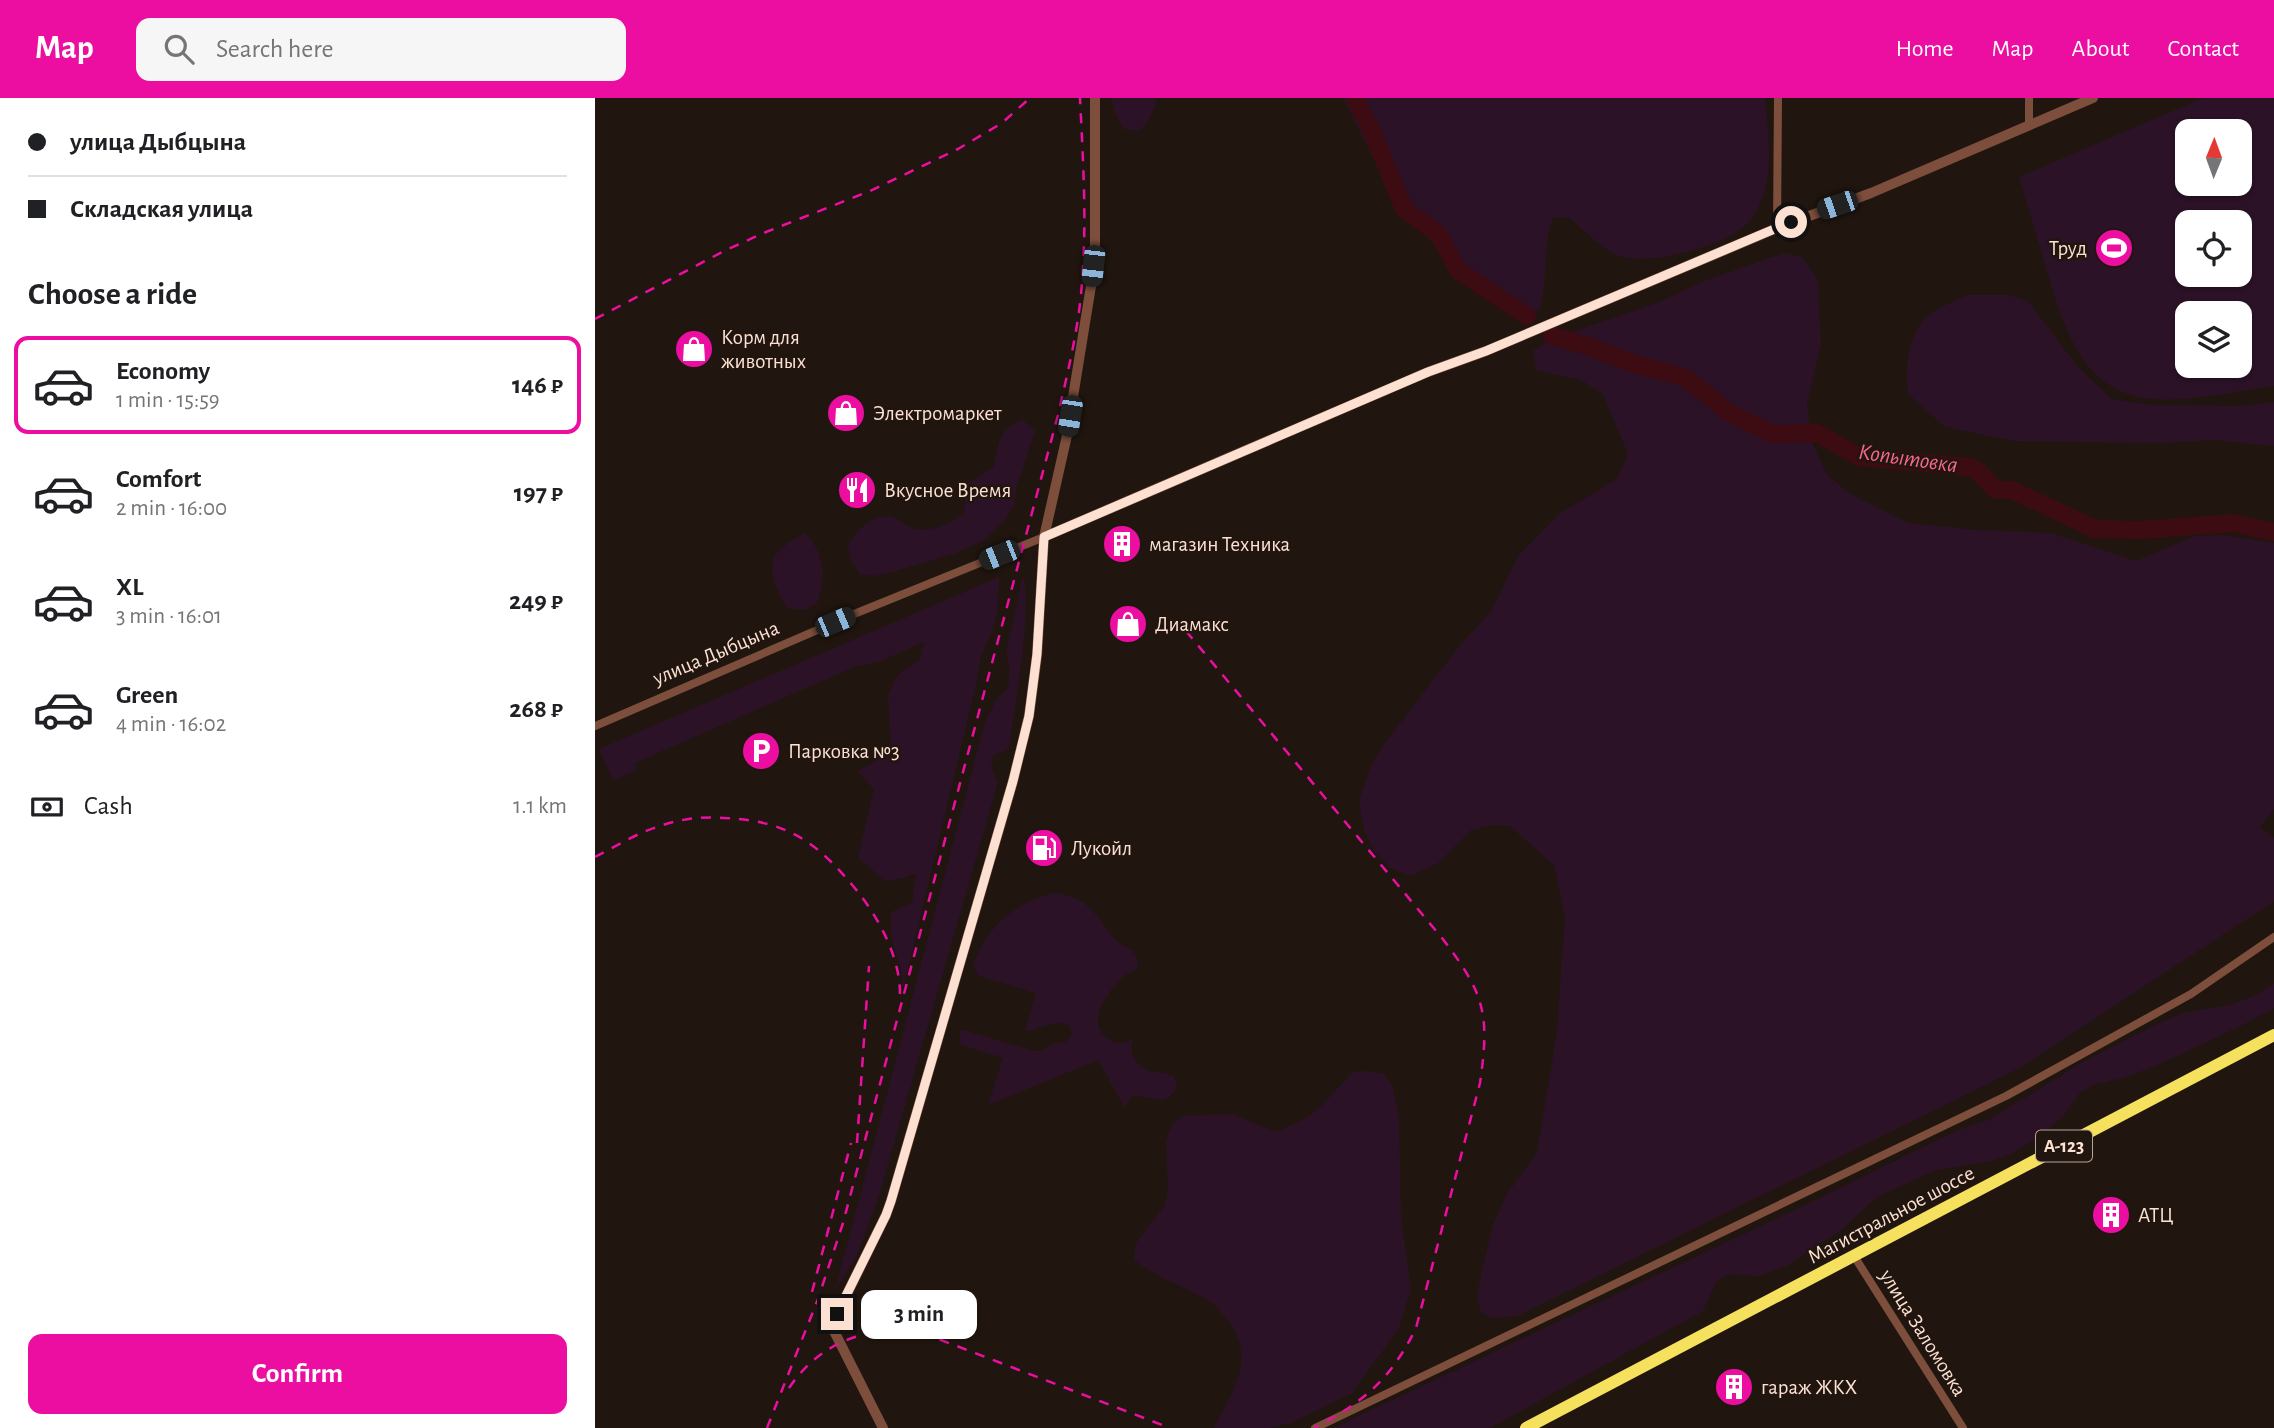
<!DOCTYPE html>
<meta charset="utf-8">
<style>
body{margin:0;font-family:"Alegreya Sans",sans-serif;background:#f6f6f6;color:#202124;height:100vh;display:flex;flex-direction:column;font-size:26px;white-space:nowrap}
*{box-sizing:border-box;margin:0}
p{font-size:23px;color:#757577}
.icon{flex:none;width:38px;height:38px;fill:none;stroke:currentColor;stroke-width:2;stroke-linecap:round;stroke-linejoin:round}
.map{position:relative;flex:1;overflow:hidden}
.details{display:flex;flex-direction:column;background:#fff;width:595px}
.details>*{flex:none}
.guide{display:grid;align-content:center;height:154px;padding:0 28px;background:#fff}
.needle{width:46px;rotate:1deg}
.tools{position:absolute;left:1580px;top:21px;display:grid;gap:14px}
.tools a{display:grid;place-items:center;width:77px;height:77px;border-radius:14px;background:#fff;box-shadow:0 2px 5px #0004;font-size:35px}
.end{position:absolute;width:32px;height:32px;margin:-16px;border:9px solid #fce0d1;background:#111;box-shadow:0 0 0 4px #111}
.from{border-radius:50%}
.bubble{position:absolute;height:49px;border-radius:14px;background:#fff;box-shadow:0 2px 5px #0004;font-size:23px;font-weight:700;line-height:49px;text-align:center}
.car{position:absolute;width:21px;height:42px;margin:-21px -10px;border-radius:9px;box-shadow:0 0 5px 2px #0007;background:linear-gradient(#222 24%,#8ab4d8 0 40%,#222 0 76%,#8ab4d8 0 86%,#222 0)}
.guide b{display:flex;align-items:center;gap:24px;height:66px;font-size:26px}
.guide b+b{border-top:2px solid #e0e0e0}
.guide i{width:18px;height:18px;background:#202124}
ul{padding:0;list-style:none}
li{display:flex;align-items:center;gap:21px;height:98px;margin:0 14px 10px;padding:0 14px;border:4px solid transparent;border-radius:14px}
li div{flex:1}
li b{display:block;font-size:26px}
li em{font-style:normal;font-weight:700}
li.current{border-color:#ec0ea1}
li>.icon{width:63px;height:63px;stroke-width:1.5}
h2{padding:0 28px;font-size:32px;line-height:84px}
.pay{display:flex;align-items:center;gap:18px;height:77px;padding:0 28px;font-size:26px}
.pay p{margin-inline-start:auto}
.primary-button{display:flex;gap:14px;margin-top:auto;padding:14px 28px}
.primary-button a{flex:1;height:80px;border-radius:14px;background:#ec0ea1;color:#fff;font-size:28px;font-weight:700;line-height:80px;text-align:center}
header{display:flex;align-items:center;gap:42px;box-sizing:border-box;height:98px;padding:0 35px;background:#ec0ea1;color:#fff}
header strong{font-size:33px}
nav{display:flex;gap:38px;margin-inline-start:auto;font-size:24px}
.search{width:490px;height:63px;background:#f6f6f6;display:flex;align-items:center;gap:18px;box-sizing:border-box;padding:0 24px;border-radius:14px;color:#757577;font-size:26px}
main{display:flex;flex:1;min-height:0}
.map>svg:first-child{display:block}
.green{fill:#2b1226;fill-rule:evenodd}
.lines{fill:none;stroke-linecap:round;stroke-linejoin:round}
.river{stroke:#3c0c12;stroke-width:18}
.minor{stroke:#7d4e3c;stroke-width:8}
.tertiary{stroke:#7d4e3c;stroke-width:10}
.primary{stroke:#f6e15f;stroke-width:12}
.rail{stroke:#ec0ea1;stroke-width:2.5;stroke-dasharray:10 9;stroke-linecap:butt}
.route{stroke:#fce0d1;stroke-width:9}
.labels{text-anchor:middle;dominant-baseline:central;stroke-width:5;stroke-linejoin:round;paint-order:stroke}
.shield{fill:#21160f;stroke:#baa397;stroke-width:2}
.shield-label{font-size:19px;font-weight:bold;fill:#fce0d1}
.poi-label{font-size:21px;fill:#fce0d1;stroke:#21160f;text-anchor:start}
.street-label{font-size:21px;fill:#fce0d1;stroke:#21160f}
.water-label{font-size:23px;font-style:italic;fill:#f66691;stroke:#21160f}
</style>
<header>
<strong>Map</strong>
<div class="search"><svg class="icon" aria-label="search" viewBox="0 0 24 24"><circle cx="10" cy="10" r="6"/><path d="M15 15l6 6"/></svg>Search here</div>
<nav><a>Home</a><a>Map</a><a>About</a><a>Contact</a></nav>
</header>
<main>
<section class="details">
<div class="guide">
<b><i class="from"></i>улица Дыбцына</b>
<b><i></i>Складская улица</b>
</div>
<h2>Choose a ride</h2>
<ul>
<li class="current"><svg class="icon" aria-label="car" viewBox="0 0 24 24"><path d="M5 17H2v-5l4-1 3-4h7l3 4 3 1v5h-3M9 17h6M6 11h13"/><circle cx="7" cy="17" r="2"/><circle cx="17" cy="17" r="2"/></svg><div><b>Economy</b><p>1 min · 15:59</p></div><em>146 ₽</em></li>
<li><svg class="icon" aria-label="car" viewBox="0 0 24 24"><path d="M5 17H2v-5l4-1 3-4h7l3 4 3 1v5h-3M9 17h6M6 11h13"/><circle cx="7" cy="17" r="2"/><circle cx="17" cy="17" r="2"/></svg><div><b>Comfort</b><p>2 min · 16:00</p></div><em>197 ₽</em></li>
<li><svg class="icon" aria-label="car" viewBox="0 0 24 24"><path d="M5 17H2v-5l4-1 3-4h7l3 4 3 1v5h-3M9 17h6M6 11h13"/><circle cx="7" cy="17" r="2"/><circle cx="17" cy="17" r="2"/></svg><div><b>XL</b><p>3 min · 16:01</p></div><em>249 ₽</em></li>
<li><svg class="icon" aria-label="car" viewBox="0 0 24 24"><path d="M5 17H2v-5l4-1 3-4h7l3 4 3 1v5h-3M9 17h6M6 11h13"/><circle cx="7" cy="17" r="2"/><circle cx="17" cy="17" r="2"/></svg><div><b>Green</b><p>4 min · 16:02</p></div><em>268 ₽</em></li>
</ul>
<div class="pay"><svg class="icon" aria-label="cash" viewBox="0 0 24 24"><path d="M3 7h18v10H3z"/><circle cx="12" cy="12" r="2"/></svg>Cash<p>1.1 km</p></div>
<div class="primary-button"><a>Confirm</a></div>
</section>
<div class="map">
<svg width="1679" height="1330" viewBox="0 0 1679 1330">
<rect width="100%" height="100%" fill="#21160f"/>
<!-- green -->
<g class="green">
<path d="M516 0H561C560 14 553 23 544 33L529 31 521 17Z"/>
<path d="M748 0H1170C1173 37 1180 75 1163 110 1160 114 1158 120 1154 124 1132 148 1055 168 1024 158 1009 153 986 129 973 119L958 120C947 149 954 182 944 212L930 218 915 213 832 136 791 85Z"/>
<path d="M1608 0H1679V288C1641 293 1587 306 1550 300 1483 290 1467 222 1450 167 1442 138 1433 109 1424 79ZM1592 33H1645V86H1592ZM1592 124H1645V177H1592ZM1592 215H1645V268H1592Z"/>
<path d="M1189 155 1207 159 1223 182 1226 245 1212 306 1216 342 1232 377 1257 397 1313 425 1380 432 1456 435 1541 463 1600 438 1629 437 1679 445V711L1665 729 1679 740V803L1425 970 922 1218 896 1220 886 1214 882 1199 887 1172 898 1127 912 1096 942 1055 962 934 970 818 959 767 915 728 898 727 876 732 842 766 816 778 795 770 780 754 769 733 764 703 775 670 790 645 865 547 896 514 923 458 964 416 1021 382 1033 356 1008 296 986 282 941 272 938 253 957 241 1062 205 1109 183Z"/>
<path d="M1372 197H1413L1433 203 1483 269 1516 301 1557 307 1648 308 1679 304V348L1619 342 1564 345 1419 343 1350 329 1313 296C1310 271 1312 237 1333 218 1343 209 1360 203 1372 197Z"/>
<path d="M428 322 440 333 421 391 419 407 411 420 388 443 358 456 297 474 281 478 265 476 256 463 253 448C261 433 277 414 297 419 307 422 315 432 327 432 342 431 357 425 369 416L372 386 399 369C404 345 403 331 428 322Z"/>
<path d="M209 435C230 452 231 480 222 505L209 512 193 510C182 494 168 468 185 452 192 445 202 440 209 435Z"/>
<path d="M428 477C438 509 420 605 415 643L413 651 399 657C394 669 397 673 403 684L284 1097 262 1157 240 1193 390 624 401 602 413 590 415 570 411 555Z"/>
<path d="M404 479 402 514 397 534 386 558 381 587 308 891 306 872 296 839V814L317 805 321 776 292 784 263 760 279 692 263 673 279 664 296 644 293 599 298 585 304 576 325 561 329 544 286 563 259 569 40 665 42 672 18 682 4 651Z"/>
<path d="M460 795C492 798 500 816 518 839 529 853 544 848 543 870 539 873 533 875 529 878 518 887 504 907 503 921 502 939 523 951 538 941 533 952 539 965 550 971 559 975 570 974 579 978L582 989C569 1013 554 995 536 998L530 1010 503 962 393 1007 408 960 364 946 366 931 438 953H446L459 945 471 944 477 937 475 928C459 920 445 932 430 933L441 895 384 878 378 868C391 829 420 804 460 795Z"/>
<path d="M1679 885V910L1644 929 1558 969 1528 980 1498 987 1485 995 1467 1019 1442 1040 1414 1057 1400 1062 1338 1073 1282 1099 1246 1132 1193 1167 1164 1178 1134 1176 1121 1184 1108 1213 895 1330H738L1200 1112 1363 1032 1393 1022 1488 964 1558 928 1588 915 1635 907 1664 896Z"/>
<path d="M773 973 789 976 798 989 804 1022 806 1120 816 1191 804 1230 757 1295 696 1325 674 1330H619C637 1295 663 1258 632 1222 628 1217 624 1210 618 1206 593 1188 562 1182 539 1161L541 1145 570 1107 573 1092 571 1044 576 1028 587 1018 637 1016 681 1034 710 1021 724 1010 758 974Z"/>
</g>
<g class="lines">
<!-- river -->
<g class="river">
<path d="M760 0 778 35 809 111 843 136 864 173 932 218"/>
<path d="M957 238 993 248 1039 266 1091 280 1136 316 1178 336 1222 335 1264 359 1375 369 1383 373 1401 392H1417L1500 431 1547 432 1637 425 1679 434"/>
</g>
<!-- minor -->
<g class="minor">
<path d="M1434 28V0"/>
<path d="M1182 130 1183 0"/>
<path d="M0 628 264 514 449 439"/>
<path d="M1259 1158 1368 1330"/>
<path d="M720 1330 1411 998 1596 896 1679 839"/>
</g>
<!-- tertiary -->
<g class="tertiary">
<path d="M449 439 833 274 891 253 1182 130 1276 95 1498 0"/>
<path d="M288 1330 238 1231 242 1216 291 1117 296 1103 418 683 434 618 442 557 449 439 471 342 496 188 500 148V0"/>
</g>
<!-- primary -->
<path class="primary" d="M931 1330 1679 937"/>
<!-- rail -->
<g class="rail">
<path d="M0 221 131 152 171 134 275 93 363 51 407 25 435 0"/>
<path d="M591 533 847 840C890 896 895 916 885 985L821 1230C796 1281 769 1304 719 1330"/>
<path d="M0 759C20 749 40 736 62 729 84 721 107 718 130 720 195 723 224 746 263 794 285 822 305 860 305 896"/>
<path d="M262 1045 274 868"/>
<path d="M217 1194 256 1045"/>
<path d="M194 1290C230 1237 287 1222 346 1242L575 1330"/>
<path d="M172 1330 223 1201 248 1125 463 317C473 273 484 229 487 184 492 123 488 62 485 0"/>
</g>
</g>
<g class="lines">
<!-- route -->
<path class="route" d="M242 1216 291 1117 296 1103 418 683 434 618 442 556 449 439 833 274 891 253 1196 124"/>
</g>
<!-- icons -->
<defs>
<symbol id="stadium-disc" viewBox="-11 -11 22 22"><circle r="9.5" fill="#ec0ea1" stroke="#21160f"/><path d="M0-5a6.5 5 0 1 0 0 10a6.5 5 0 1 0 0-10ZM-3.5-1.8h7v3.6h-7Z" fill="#fff"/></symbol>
<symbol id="shop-disc" viewBox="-11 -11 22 22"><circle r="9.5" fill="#ec0ea1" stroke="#21160f"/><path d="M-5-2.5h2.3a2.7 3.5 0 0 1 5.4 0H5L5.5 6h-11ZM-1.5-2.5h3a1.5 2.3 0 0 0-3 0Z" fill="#fff"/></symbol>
<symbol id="restaurant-disc" viewBox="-11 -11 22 22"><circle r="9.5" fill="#ec0ea1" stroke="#21160f"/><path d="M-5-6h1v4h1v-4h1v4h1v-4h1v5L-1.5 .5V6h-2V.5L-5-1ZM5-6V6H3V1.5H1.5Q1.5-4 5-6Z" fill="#fff"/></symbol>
<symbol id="building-disc" viewBox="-11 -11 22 22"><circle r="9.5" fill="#ec0ea1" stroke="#21160f"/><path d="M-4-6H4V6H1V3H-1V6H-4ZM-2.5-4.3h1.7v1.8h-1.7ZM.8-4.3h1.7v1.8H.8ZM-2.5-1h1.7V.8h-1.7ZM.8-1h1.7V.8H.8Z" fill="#fff"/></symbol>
<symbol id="parking-disc" viewBox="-11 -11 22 22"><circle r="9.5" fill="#ec0ea1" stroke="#21160f"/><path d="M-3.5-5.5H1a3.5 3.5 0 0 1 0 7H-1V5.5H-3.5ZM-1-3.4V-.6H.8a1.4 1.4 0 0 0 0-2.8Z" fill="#fff"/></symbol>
<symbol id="fuel-disc" viewBox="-11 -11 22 22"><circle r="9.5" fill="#ec0ea1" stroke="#21160f"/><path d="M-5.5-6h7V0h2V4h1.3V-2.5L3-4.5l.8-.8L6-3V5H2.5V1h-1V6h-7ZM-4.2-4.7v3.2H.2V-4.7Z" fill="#fff"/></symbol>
</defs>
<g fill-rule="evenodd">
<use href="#stadium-disc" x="1497" y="128" width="44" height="44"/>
<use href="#shop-disc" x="77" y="229" width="44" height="44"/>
<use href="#shop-disc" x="229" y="293" width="44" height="44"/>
<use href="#restaurant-disc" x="240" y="370" width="44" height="44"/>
<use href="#building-disc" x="505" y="424" width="44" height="44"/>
<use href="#shop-disc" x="511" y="504" width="44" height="44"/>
<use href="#parking-disc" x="144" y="631" width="44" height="44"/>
<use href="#fuel-disc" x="427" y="728" width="44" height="44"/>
<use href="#building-disc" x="1494" y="1095" width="44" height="44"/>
<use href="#building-disc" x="1117" y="1267" width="44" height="44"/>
</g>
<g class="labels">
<!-- shield labels -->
<rect class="shield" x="1441" y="1032.5" width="56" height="31" rx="5"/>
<g class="shield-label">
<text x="1469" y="1048">А-123</text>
</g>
<!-- poi labels -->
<g class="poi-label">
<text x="1492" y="150" text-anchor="end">Труд</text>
<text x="126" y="239">Корм для<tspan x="126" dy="24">животных</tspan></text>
<text x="278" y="315">Электромаркет</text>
<text x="289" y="392">Вкусное Время</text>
<text x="554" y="446">магазин Техника</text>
<text x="560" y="526">Диамакс</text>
<text x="193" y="653">Парковка №3</text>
<text x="476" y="750">Лукойл</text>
<text x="1543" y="1117">АТЦ</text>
<text x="1166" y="1289">гараж ЖКХ</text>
</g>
<!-- street labels -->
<g class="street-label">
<text transform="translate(121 555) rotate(-23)">улица Дыбцына</text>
<text transform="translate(1296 1117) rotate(-28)">Магистральное шоссе</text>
<text transform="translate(1328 1235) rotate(58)">улица Заломовка</text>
</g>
<!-- water labels -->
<g class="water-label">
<text transform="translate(1313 361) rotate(8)">Копытовка</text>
</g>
</g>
</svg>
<div class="tools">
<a><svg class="needle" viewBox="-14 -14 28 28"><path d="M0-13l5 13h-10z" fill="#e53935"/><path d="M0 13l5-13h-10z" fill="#757577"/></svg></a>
<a><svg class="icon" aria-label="locate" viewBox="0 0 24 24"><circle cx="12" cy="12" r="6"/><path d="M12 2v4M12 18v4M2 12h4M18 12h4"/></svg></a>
<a><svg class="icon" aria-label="layers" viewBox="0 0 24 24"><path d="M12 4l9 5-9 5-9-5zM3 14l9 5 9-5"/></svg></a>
</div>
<i class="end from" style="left:1196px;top:124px"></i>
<i class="end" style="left:242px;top:1216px"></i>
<div class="bubble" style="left:266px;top:1192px;width:116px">3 min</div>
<i class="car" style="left:1242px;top:107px;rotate:251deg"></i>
<i class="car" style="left:498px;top:168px;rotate:186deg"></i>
<i class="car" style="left:475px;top:318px;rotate:189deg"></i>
<i class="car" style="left:404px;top:457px;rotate:248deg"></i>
<i class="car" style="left:240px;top:524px;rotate:67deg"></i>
</div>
</main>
